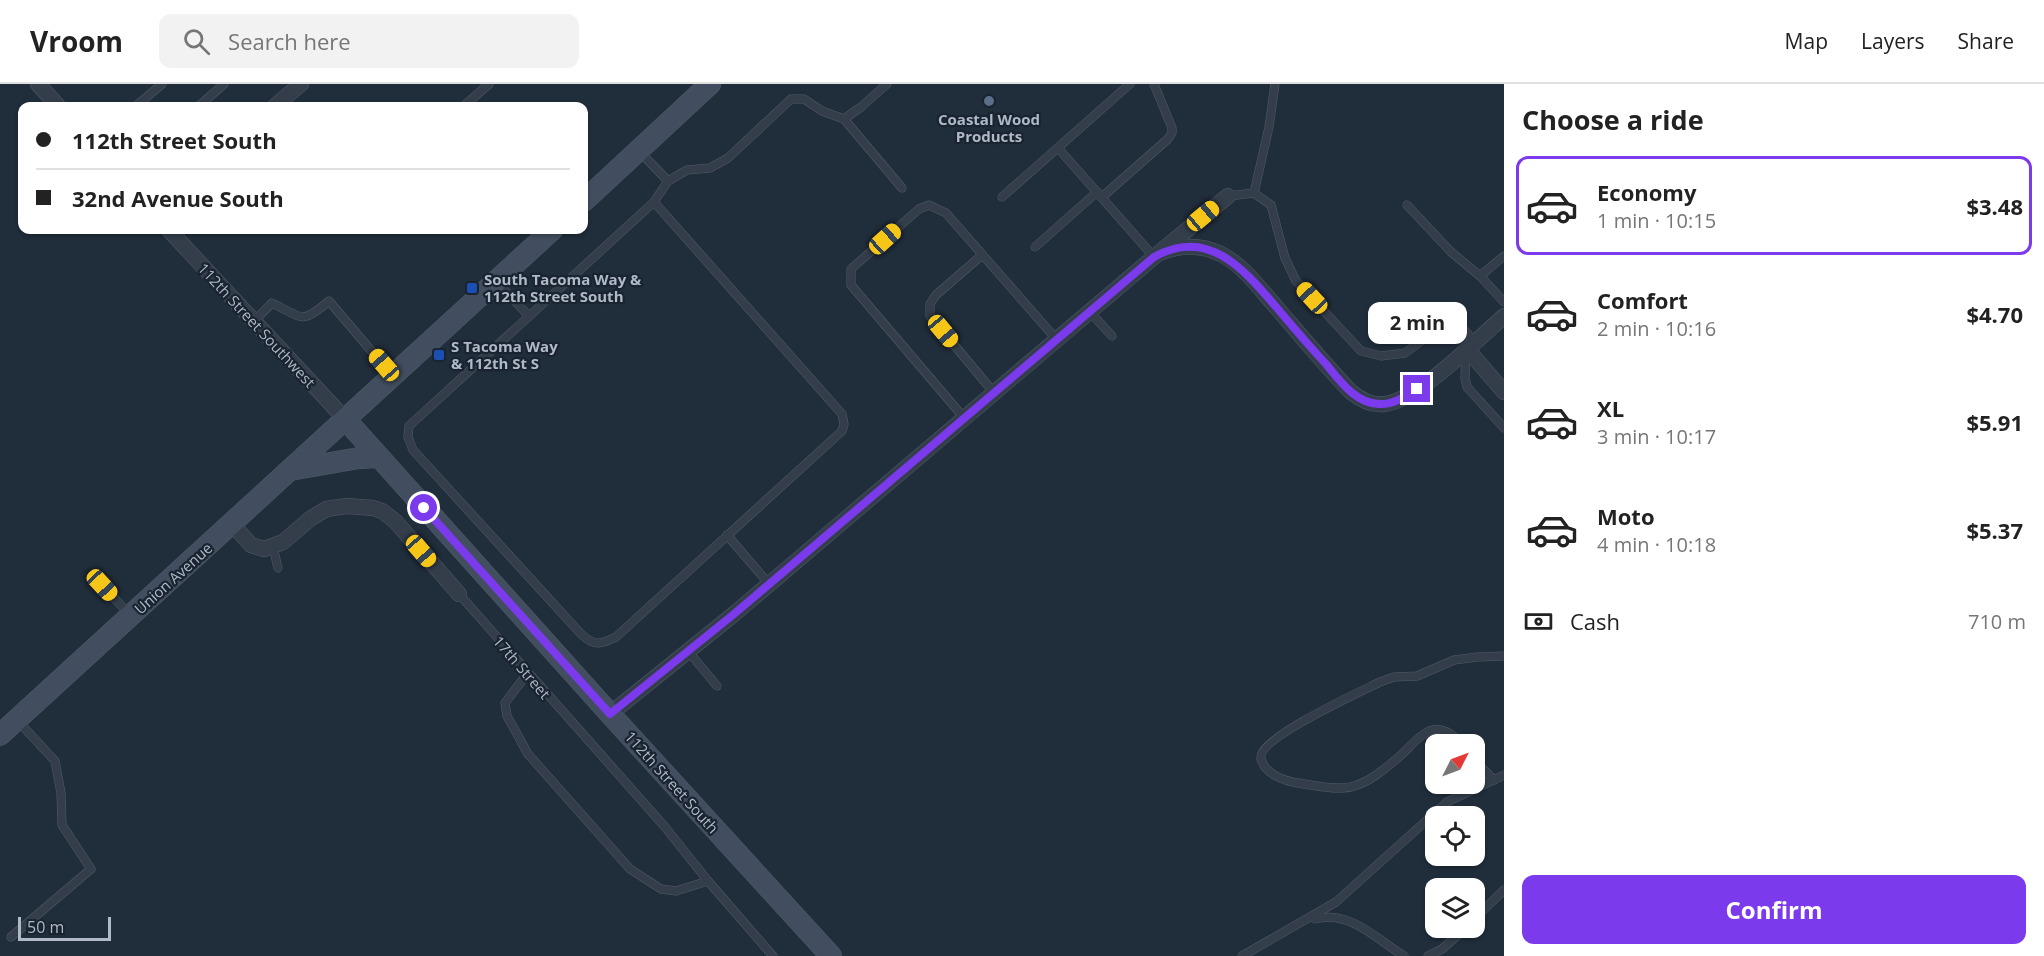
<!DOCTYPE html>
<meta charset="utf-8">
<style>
body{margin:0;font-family:"Open Sans",sans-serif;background:#f2f2f2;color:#222;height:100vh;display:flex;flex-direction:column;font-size:22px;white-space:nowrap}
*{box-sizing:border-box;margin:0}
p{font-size:20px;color:#767676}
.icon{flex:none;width:33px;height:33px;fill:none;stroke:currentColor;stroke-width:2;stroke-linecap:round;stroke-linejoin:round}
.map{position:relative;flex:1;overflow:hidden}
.sheet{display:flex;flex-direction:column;background:#fff;width:540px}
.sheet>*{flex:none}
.guide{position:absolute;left:18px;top:18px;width:570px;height:132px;border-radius:12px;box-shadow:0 2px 4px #0004;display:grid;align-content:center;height:132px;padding:0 18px;background:#fff}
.needle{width:39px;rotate:48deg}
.tools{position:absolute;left:1425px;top:650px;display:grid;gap:12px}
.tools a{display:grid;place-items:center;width:60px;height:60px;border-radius:12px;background:#fff;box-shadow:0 2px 4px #0004;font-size:30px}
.scale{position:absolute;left:18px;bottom:15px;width:93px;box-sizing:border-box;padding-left:6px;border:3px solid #afb9c7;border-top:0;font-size:16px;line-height:21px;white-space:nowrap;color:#afb9c7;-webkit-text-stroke:4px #192430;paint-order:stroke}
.end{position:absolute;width:27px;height:27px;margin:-14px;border:8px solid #7c3aed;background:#fff;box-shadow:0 0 0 3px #fff}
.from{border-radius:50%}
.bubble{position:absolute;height:42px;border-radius:12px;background:#fff;box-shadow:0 2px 4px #0004;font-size:20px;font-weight:700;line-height:42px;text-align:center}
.car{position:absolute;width:18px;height:36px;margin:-18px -9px;border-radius:8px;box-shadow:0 0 4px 2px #0007;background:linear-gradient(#f5c518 24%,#345 0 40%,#f5c518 0 76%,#345 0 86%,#f5c518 0)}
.guide b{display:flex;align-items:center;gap:21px;height:57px;font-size:22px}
.guide b+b{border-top:2px solid #e0e0e0}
.guide i{width:15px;height:15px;background:#222}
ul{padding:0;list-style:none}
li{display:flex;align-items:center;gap:18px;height:99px;margin:0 12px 9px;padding:0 6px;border:3px solid transparent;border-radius:12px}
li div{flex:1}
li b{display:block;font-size:22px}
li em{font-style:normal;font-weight:700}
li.selected{border-color:#7c3aed}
li>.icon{width:54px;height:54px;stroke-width:1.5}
h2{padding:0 18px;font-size:27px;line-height:72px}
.pay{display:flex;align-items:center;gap:15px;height:66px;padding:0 18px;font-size:22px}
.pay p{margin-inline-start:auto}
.primary-button{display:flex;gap:12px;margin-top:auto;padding:12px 18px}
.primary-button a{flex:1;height:69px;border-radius:12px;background:#7c3aed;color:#fff;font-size:24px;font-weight:700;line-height:69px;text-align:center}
header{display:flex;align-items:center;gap:36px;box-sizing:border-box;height:84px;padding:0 30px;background:#fff;border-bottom:2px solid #e0e0e0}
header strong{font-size:28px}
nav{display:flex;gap:33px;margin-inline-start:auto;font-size:21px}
.search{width:420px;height:54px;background:#f2f2f2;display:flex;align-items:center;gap:15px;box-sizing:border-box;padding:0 21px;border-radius:12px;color:#767676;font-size:22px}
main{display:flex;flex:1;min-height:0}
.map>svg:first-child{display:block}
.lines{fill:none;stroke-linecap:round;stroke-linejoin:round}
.lane-casing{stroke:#525c69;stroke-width:9}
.street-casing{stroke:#525c69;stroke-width:16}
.secondary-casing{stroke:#525c69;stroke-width:22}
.lane{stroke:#343e4b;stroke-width:8}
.street{stroke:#343e4b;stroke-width:15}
.secondary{stroke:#424e5f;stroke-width:21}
.route{stroke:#7c3aed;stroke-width:8}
.service-dot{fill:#5c6f8a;stroke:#192430;stroke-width:2}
.transit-dot{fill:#1a4fb4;stroke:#192430;stroke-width:2}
.labels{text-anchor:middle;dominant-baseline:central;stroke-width:4.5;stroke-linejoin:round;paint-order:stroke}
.poi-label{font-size:15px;font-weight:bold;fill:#afb9c7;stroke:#192430;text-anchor:start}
.street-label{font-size:15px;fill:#afb9c7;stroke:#192430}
</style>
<header>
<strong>Vroom</strong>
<div class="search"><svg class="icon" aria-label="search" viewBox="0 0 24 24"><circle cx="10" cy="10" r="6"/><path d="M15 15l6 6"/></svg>Search here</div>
<nav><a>Map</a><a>Layers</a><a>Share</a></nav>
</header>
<main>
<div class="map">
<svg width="1504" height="872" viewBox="0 0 1504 872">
<rect width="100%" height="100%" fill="#202d3b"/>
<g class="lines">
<defs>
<g id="lane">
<path d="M136 22 162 0"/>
<path d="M199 22 224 0"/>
<path d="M464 22 489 0"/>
<path d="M844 35 902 104"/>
<path d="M1058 64 1154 173"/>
<path d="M639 67 668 97"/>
<path d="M1254 109 1269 43 1275 0"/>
<path d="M1228 112 1254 109 1271 121 1285 174 1296 197 1361 267 1381 272 1405 269 1450 235 1458 239 1475 258"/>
<path d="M1002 113 1130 0"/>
<path d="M1102 113 1168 55 1172 49V44L1154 0"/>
<path d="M654 118 842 330 844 340 842 347 616 553C600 561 594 562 581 550L413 366 408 353 409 342 654 118 668 97 687 86 710 84 728 74 791 15H804L822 27 844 35 861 23 887 0"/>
<path d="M1407 121 1451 168 1480 192 1504 218"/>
<path d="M1035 163 1097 108"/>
<path d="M982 171 936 211 930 220V232L995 310"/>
<path d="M1480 192 1504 172"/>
<path d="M497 198 528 231"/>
<path d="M1090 228 1112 252"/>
<path d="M254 237 272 219C303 234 301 241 329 217L391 290"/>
<path d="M1466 267 1465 294 1467 303 1504 344"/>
<path d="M965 335 851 201V185L919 125 929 121 946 129 1057 256"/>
<path d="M727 451 769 500"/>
<path d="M273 463 278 484"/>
<path d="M102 501 130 531"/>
<path d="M459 510 665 743 708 797 773 872"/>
<path d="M688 567 717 602"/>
<path d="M527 590 505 619 507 632 528 670 630 785 661 805 676 807 708 797"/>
<path d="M1460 660C1453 650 1442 642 1429 647 1418 652 1410 663 1401 671 1385 685 1365 703 1343 704 1328 705 1312 701 1298 699 1284 697 1265 690 1261 675 1256 655 1362 607 1380 598L1394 593 1417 592 1454 576 1477 573 1504 572"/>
<path d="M1474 676 1494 696"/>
<path d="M1315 835C1351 826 1376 855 1404 872"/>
<path d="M1474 835 1504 806"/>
<path d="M11 853 91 785 62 741 61 709 55 677 18 637"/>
<path d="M1242 872 1336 818 1447 718 1504 691"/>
<path d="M1428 872 1442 865 1467 843"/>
</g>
<g id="street">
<path d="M38 0 58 22"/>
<path d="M275 22 301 0"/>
<path d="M169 146 346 336"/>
<path d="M1162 168C1181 161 1202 161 1221 170 1244 182 1260 205 1277 224 1301 252 1325 281 1351 308 1361 316 1372 322 1385 320 1418 316 1478 255 1504 232"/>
<path d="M1467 265 1504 308"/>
<path d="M232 440 251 461 264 465 283 458 310 435 326 425 347 422 373 424 382 427 395 437 459 510"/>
<path d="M610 630 734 530 1154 173 1228 112"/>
</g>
<g id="secondary">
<path d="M584 117 710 0"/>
<path d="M346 336 610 630 831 872"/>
<path d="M290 386 359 374 379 373"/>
<path d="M0 651 552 146"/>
</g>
</defs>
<!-- lane casing -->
<use href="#lane" class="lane-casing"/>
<!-- street casing -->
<use href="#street" class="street-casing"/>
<!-- secondary casing -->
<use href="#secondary" class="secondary-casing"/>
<!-- lane -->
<use href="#lane" class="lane"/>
<!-- street -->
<use href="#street" class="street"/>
<!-- secondary -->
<use href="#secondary" class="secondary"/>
</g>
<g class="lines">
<!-- route -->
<path class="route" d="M424 424 610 630 734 530 1154 173C1209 142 1245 187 1277 224 1293 243 1309 262 1326 280 1340 297 1355 319 1379 320 1393 321 1406 312 1417 305"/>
</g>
<!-- markers -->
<circle class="service-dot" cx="989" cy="17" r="6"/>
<g class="transit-dot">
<rect x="466" y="198" width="12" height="12" rx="3"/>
<rect x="433" y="265" width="12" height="12" rx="3"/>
</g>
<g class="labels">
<!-- poi labels -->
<g class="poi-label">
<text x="989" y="35" text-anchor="middle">Coastal Wood<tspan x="989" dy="17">Products</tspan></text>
<text x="484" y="195">South Tacoma Way &amp;<tspan x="484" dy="17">112th Street South</tspan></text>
<text x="451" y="262">S Tacoma Way<tspan x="451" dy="17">&amp; 112th St S</tspan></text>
</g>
<!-- street labels -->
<g class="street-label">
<text transform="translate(257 241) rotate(47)">112th Street Southwest</text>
<text transform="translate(173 494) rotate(-42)">Union Avenue</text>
<text transform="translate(522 583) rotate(49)">17th Street</text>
<text transform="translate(672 698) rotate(48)">112th Street South</text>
</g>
</g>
</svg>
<div class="tools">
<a><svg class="needle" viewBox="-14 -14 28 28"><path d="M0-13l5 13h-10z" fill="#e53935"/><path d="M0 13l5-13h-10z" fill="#767676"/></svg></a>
<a><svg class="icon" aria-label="locate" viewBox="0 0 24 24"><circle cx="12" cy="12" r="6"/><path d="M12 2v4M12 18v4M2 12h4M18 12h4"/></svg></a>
<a><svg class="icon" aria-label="layers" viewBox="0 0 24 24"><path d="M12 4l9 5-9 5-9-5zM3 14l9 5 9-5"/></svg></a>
</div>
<div class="scale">50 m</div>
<i class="end from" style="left:424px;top:424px"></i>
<i class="end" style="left:1417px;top:305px"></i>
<div class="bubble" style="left:1368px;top:218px;width:99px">2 min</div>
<i class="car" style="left:1203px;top:132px;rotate:50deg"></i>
<i class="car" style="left:885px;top:155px;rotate:48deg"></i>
<i class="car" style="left:1312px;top:214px;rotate:317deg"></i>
<i class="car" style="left:943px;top:247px;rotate:140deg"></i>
<i class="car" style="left:384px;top:281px;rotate:319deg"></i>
<i class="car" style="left:421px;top:467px;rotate:139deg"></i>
<i class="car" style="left:102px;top:501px;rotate:137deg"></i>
<div class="guide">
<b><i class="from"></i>112th Street South</b>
<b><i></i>32nd Avenue South</b>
</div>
</div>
<section class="sheet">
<h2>Choose a ride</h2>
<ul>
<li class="selected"><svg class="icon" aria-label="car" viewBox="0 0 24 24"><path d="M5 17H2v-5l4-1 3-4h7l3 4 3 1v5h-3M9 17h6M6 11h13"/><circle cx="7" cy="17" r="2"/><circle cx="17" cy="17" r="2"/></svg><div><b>Economy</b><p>1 min · 10:15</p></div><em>$3.48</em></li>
<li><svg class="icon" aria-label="car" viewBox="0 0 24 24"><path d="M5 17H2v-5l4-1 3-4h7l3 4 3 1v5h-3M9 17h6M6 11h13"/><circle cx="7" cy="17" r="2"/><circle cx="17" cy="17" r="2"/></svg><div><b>Comfort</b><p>2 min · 10:16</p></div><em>$4.70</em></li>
<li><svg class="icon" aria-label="car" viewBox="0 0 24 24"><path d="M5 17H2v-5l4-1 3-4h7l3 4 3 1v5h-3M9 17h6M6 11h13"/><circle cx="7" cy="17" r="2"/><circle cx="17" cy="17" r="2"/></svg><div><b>XL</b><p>3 min · 10:17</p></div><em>$5.91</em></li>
<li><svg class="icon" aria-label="car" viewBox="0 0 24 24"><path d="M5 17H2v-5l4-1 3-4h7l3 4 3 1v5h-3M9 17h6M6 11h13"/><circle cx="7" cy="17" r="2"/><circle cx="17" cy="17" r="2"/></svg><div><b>Moto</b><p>4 min · 10:18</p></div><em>$5.37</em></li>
</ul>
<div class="pay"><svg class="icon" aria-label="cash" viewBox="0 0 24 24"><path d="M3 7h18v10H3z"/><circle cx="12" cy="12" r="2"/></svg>Cash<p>710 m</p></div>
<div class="primary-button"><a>Confirm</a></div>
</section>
</main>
